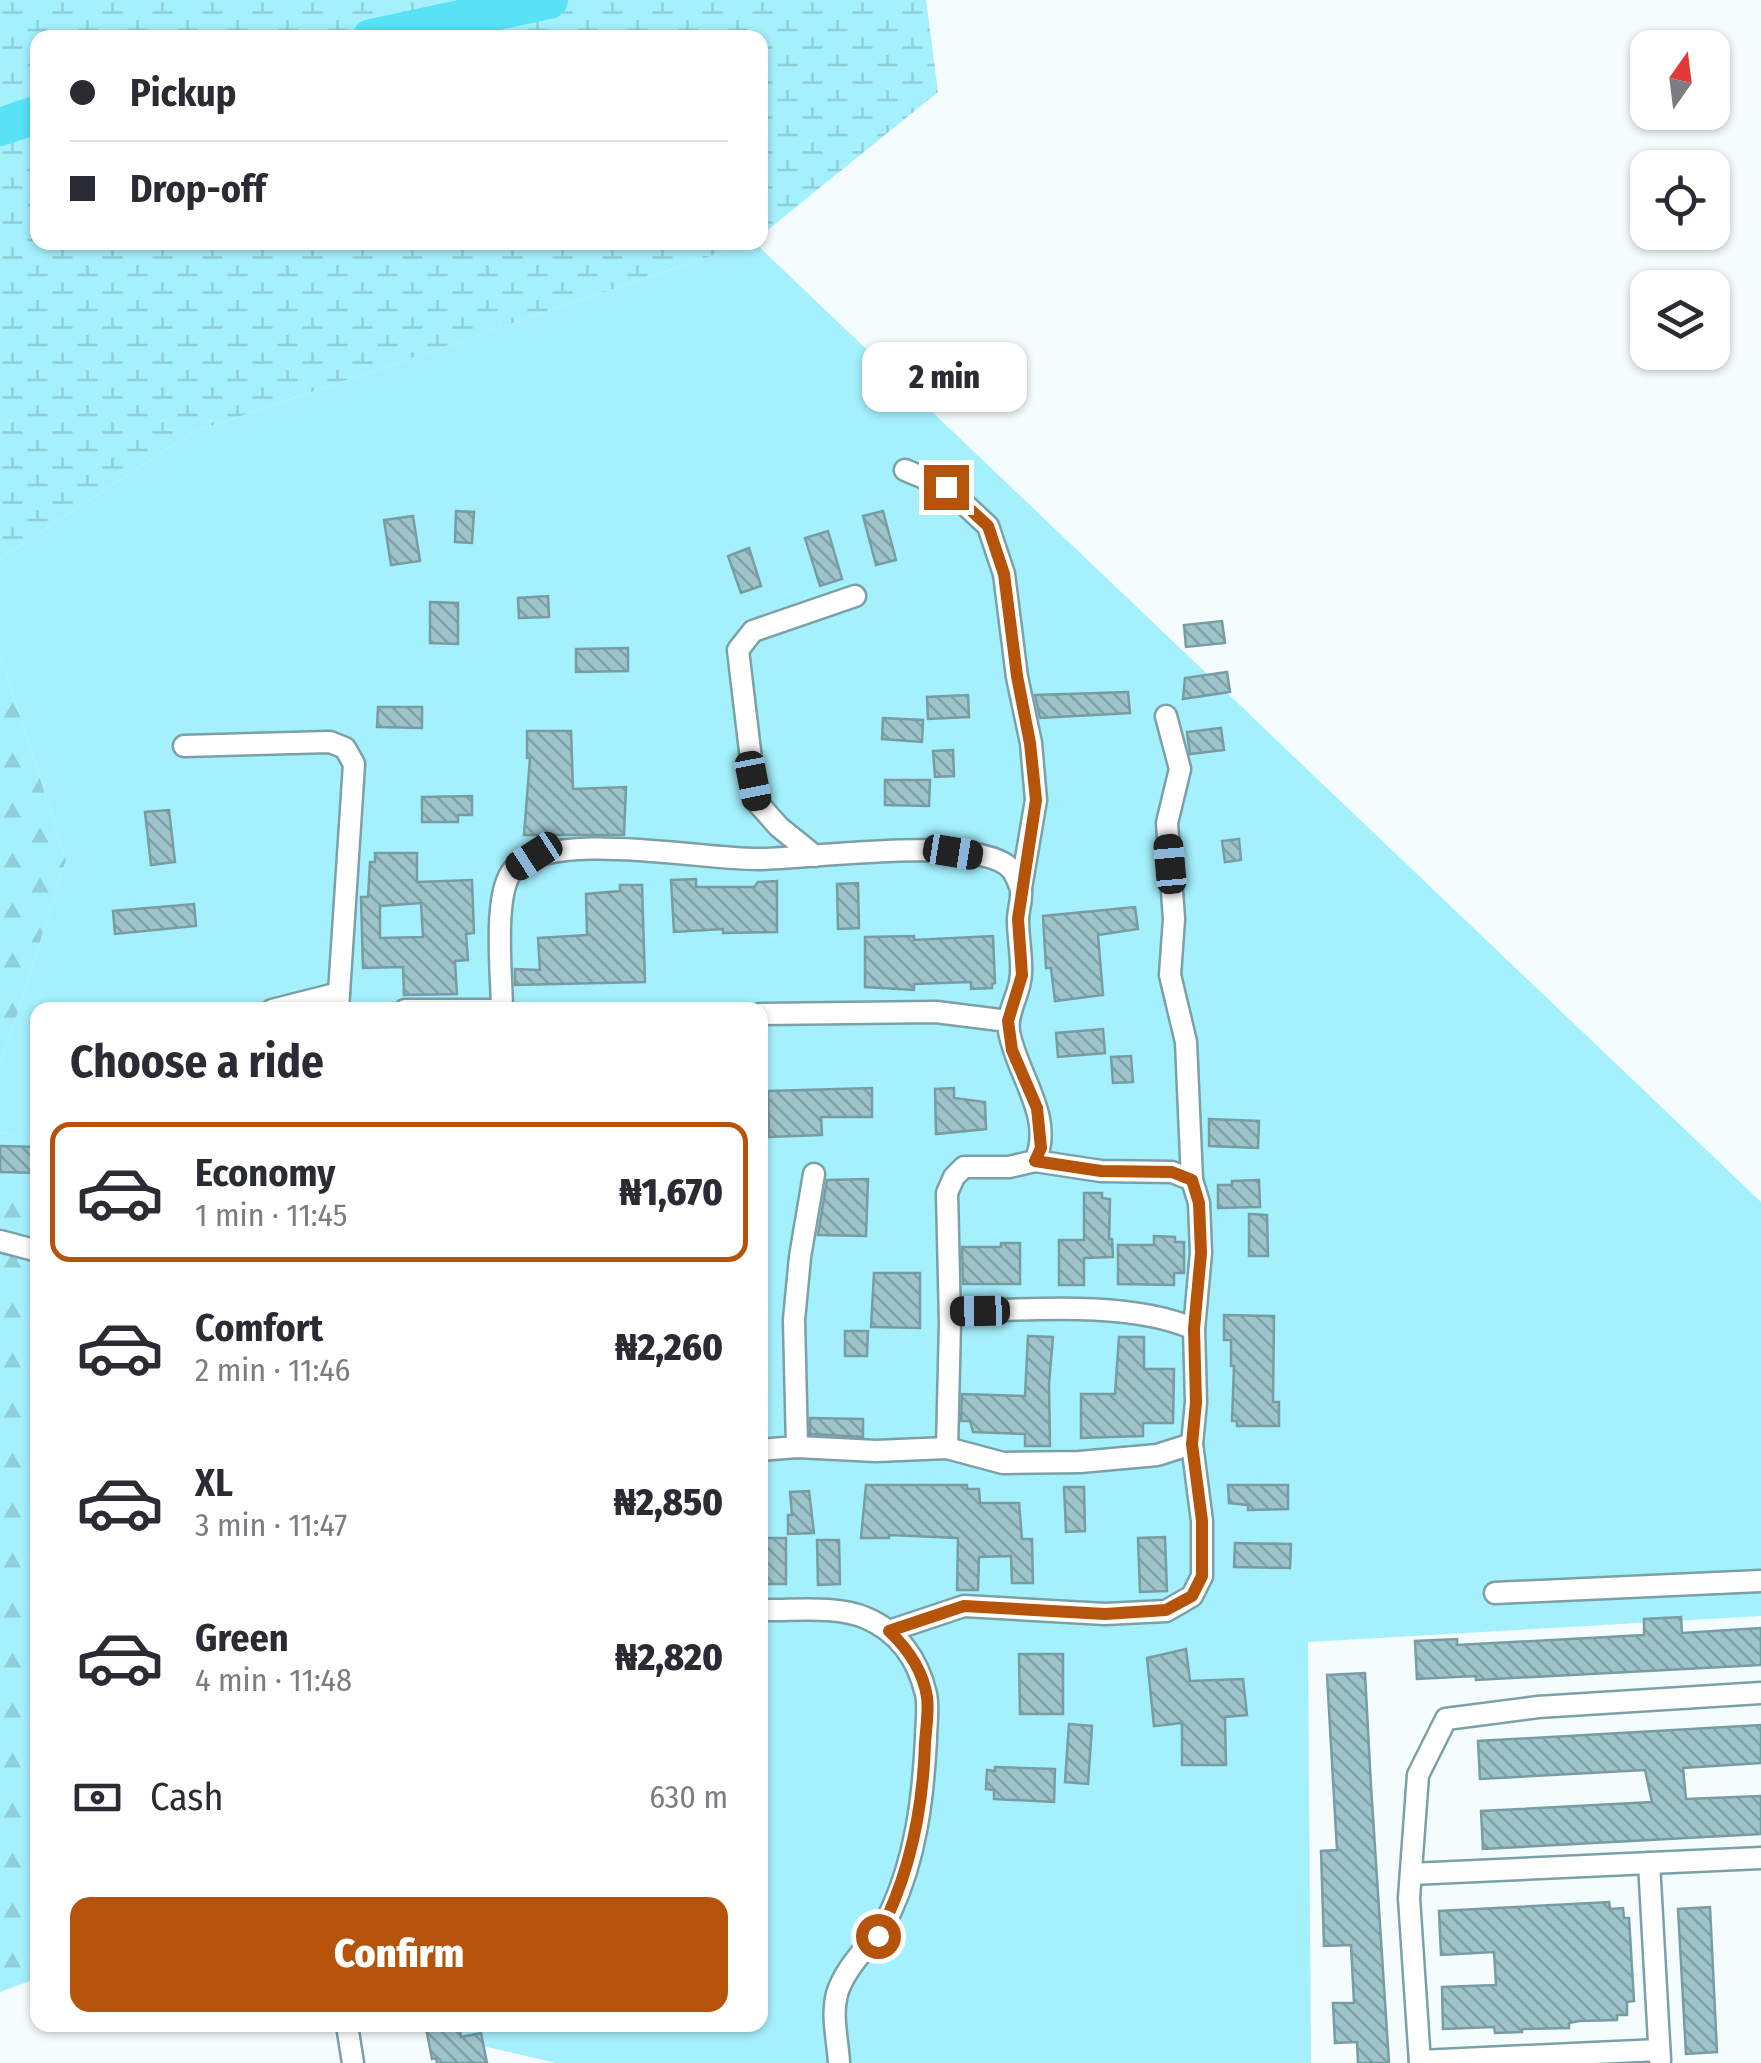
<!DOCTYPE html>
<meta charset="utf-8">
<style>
body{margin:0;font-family:"Fira Sans Condensed",sans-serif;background:#f2f2f3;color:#2b2b33;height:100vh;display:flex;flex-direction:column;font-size:38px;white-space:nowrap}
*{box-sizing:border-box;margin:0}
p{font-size:32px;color:#7c7c81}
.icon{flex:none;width:55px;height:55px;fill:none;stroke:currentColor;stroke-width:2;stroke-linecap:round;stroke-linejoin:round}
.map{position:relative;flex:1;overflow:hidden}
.drawer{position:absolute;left:30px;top:1002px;width:738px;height:1030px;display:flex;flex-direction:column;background:#fff;border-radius:20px;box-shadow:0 2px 8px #0004}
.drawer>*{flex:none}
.guide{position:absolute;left:30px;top:30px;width:738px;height:220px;border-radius:20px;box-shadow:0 2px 8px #0004;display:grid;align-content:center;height:220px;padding:0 40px;background:#fff}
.needle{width:65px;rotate:14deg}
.buttons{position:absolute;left:1630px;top:30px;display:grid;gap:20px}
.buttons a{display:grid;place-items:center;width:100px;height:100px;border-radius:20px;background:#fff;box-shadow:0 2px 8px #0004;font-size:50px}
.end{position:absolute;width:45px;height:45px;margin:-22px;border:12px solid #b45309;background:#fff;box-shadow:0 0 0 5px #fff}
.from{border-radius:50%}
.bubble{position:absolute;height:70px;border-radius:20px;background:#fff;box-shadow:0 2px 8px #0004;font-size:32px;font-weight:800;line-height:70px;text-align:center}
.car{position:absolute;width:30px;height:60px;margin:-30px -15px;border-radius:12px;box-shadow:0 0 8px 2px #0007;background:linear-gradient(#222 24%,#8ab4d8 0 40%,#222 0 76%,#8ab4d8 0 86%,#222 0)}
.guide b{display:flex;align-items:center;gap:35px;height:95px;font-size:38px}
.guide b+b{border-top:2px solid #e1e1e2}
.guide i{width:25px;height:25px;background:#2b2b33}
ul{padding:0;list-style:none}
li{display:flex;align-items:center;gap:30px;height:140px;margin:0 20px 15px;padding:0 20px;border:5px solid transparent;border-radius:20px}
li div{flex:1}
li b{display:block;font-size:38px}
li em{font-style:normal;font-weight:800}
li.current{border-color:#b45309}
li>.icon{width:90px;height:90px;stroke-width:1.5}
h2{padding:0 40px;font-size:45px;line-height:120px}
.pay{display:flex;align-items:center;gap:25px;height:110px;padding:0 40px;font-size:38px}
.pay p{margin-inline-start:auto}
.cta{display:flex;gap:20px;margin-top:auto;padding:20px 40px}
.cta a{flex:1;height:115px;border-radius:20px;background:#b45309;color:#fff;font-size:40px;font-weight:800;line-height:115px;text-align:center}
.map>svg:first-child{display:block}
.green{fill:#a5f0fd}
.forest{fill:url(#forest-firs)}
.wetland{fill:url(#wetland-marsh)}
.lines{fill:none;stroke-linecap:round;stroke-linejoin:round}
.river{stroke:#58e2f6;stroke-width:38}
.building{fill:url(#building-back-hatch);stroke:#779da3;stroke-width:2.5;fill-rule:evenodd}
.minor-casing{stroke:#7ba1a7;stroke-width:25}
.minor{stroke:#fff;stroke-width:20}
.route{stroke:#b45309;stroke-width:12}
</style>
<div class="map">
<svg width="1761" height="2063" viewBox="0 0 1761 2063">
<defs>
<pattern id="forest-firs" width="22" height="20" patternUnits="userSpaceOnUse" patternTransform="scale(2.5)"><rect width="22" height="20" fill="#a5f0fd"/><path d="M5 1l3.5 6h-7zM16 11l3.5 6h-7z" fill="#8ecfda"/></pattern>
<pattern id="wetland-marsh" width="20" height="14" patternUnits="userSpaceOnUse" patternTransform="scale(2.5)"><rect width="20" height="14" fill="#a5f0fd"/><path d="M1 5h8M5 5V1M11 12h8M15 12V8" fill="none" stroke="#8ecfda"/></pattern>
<pattern id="building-back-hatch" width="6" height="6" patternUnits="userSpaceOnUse" patternTransform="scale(2.5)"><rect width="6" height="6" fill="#9dc4cb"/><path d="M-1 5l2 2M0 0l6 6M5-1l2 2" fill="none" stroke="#80a0a6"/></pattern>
</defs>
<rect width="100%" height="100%" fill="#f4fcfe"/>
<!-- green -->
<path class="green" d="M749 243H755L1761 1202V1616L1308 1642 1311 2063H556L393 2025H760V1010H38L37 1140 0 1132V1068L66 860 0 653V559L191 433Z"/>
<!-- forest -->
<g class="forest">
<path d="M0 653 66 860 0 1068Z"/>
<path d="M0 1132 38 1140V1978L0 1992Z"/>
</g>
<!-- wetland -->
<path class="wetland" d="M0 0H926L938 92 760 236V38H38V242L749 243 191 433 0 559Z"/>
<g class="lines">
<!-- river -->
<g class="river">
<path d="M371 38 549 0"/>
<path d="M0 127 38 114"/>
</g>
</g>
<!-- building -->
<g class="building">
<path d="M456 511 474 512 472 543 455 542Z"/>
<path d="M883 511 896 560 876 565 863 516Z"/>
<path d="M413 516 420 561 391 565 384 520Z"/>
<path d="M828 531 842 579 820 586 805 538Z"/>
<path d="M749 548 761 586 741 593 728 556Z"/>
<path d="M548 596 549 617 519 618 518 598Z"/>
<path d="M430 602 458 603V644L430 643Z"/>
<path d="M1222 621 1225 643 1186 647 1184 625Z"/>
<path d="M628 648V671L576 672V649Z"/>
<path d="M1227 672 1230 692 1183 699 1185 678Z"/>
<path d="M1128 692 1130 713 1040 718 1035 695Z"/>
<path d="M968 695 969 717 928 719 927 697Z"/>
<path d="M378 707H422V728L377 727Z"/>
<path d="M883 718 923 720 922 742 882 739Z"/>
<path d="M1221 728 1224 750 1190 754 1187 732Z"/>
<path d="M527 731H571L573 789 626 787 624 835H524L530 758H527Z"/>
<path d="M953 750 954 776 935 777 933 751Z"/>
<path d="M885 780H930L929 806 885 805Z"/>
<path d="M472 796V815H458V822H422V797Z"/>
<path d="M169 810 175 862 151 865 145 812Z"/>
<path d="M1239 839 1241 860 1225 862 1222 841Z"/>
<path d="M375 853H417V882L472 880 474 933 466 934 468 960 455 961 457 994 404 995 403 967 363 968 361 897H368L370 862H375ZM421 903 423 937 380 938V906Z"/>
<path d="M696 879V887H754L758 882 777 881V932L723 933V929L674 932 671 880Z"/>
<path d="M858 883 859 928 838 929 837 884Z"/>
<path d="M620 885H642L645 982 515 985V969L540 970 538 938 587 935 586 894 620 891Z"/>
<path d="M194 904 196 926 115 934 113 911Z"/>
<path d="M1135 907 1138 929 1098 935 1103 995 1055 1001 1051 968H1046L1043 916Z"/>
<path d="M914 936V940L993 936 995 983 992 984V988L971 989V982L914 984V990L865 987V937Z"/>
<path d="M1103 1029 1105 1053 1058 1057 1056 1033Z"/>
<path d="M1131 1056 1133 1082 1113 1083 1111 1057Z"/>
<path d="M872 1088V1117H821L822 1135 769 1137 768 1091Z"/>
<path d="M954 1088V1098L985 1102 986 1129 936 1134 935 1089Z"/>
<path d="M1209 1119 1259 1121 1258 1148 1209 1146Z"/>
<path d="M0 1146 38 1147V1173L0 1172Z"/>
<path d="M868 1179 866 1236 818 1235 827 1180Z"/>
<path d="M1259 1180 1260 1207 1218 1208V1185H1232V1181Z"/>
<path d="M1084 1193H1102V1198L1110 1199 1109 1239H1112L1113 1257 1084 1258V1285H1059V1240H1084Z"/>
<path d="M1249 1214 1267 1215 1268 1256H1249Z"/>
<path d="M1154 1236 1175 1237V1242H1184V1273H1174V1285L1118 1284V1245H1154Z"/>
<path d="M1001 1243H1020V1284H963L962 1247H1001Z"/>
<path d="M874 1273H920V1328L871 1327Z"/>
<path d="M1224 1315 1274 1316 1273 1402H1279V1426H1237V1421H1232L1234 1366H1231V1340H1224Z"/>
<path d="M845 1331H868L867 1356H845Z"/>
<path d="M1028 1336 1053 1337 1049 1384 1050 1446H1025V1434L973 1432 970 1421H961L962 1394 1025 1396Z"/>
<path d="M1119 1337H1144V1369H1174L1173 1423H1143V1436L1081 1438V1394H1115Z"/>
<path d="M810 1418 863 1419V1437L810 1434Z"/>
<path d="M866 1485H967V1489H979L980 1503H1019L1022 1539H1032L1033 1583H1012L1011 1556 979 1557 978 1590H957L958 1538 889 1535V1538H861Z"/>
<path d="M1228 1485H1288V1509L1248 1510V1505L1229 1503Z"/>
<path d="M1064 1487H1084L1085 1531 1066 1532Z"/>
<path d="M809 1491 814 1533 788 1534V1515H792L790 1492Z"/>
<path d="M1165 1537 1167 1591 1140 1592 1138 1538Z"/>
<rect x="760" y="1538" width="26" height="46"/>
<path d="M817 1540H839L840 1584 818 1585Z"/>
<path d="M1235 1543 1291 1544 1290 1568 1234 1567Z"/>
<path d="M1681 1617 1682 1633 1761 1628V1665L1476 1680V1676L1417 1679 1415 1641 1457 1639V1645L1644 1635V1619Z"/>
<path d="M1186 1649 1190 1681 1243 1679 1247 1715 1225 1717 1226 1765H1182V1723L1154 1726 1147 1658Z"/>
<path d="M1019 1654H1063V1714H1020Z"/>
<path d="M1365 1673 1371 1786 1389 2063H1358L1357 2042 1335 2043 1333 2003H1354L1351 1945 1324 1946 1321 1851 1337 1850 1327 1675Z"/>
<path d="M1069 1724 1092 1726 1088 1784 1065 1782Z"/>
<path d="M1761 1725V1763L1683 1768 1686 1799 1761 1796V1834L1483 1849 1481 1811 1652 1802 1645 1770 1480 1779 1478 1741Z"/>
<path d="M995 1767 1055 1769 1054 1802 994 1799V1790L986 1789 987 1770 995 1771Z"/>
<path d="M1609 1902 1610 1909 1623 1908 1624 1918H1629L1634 2001 1627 2002V2015H1617V2020L1579 2021 1569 2023V2028L1522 2029V2032L1495 2033 1494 2027 1443 2029 1442 1987 1496 1985 1494 1952 1441 1955 1439 1911Z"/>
<path d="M1710 1907 1717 2052 1686 2054 1678 1909Z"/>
<path d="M442 2025H459L461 2037 481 2033 487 2063H437L436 2058 432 2059 426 2028Z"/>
</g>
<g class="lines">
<defs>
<g id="minor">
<path d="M905 470 946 487 988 526 1004 574 1017 677 1031 743 1036 800 1021 888"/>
<path d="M1166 716 1180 769 1167 823 1174 919 1170 975 1186 1042 1192 1180"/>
<path d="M184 746 330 742 345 748 354 764 339 993"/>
<path d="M815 856 779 827 756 801 738 650 753 631 855 596"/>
<path d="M272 1010 339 993 338 1010"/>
<path d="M405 1010H505"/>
<path d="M502 1010C502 978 492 891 514 869 554 829 703 860 759 859 806 859 982 833 1012 870 1015 874 1020 885 1021 890 1022 900 1018 911 1018 920 1018 938 1022 956 1021 973 1021 993 1006 1011 1009 1031 1016 1074 1055 1117 1035 1161L1009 1167H964L954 1177 947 1193 950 1323 947 1448"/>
<path d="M760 1014 936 1012 1008 1021"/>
<path d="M0 1241 38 1251"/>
<path d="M950 1312C1022 1310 1129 1300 1194 1329"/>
<path d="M797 1447 794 1320 800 1257 814 1174"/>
<path d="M760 1450 797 1447 876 1451 947 1448 1003 1463 1080 1462 1157 1455 1192 1444"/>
<path d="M1495 1593 1761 1581"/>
<path d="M760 1610C793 1611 835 1605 866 1618 899 1632 918 1660 926 1694 929 1708 926 1725 926 1739 923 1798 916 1857 891 1911 877 1940 846 1963 837 1994 831 2016 838 2041 839 2063"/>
<path d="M889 1631 964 1606 1105 1614 1166 1611 1192 1596 1202 1576V1521L1192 1444 1196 1402 1194 1329 1201 1253 1199 1203 1192 1180 1172 1172 1101 1171 1035 1161"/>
<path d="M1649 1863 1660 2060"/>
<path d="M1411 1874 1761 1858"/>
<path d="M347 2025 353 2063"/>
<path d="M1420 2061 1659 2050"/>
<path d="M1420 2063 1409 1898 1418 1775 1446 1719 1538 1707 1761 1693"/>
</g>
</defs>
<!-- minor casing -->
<use href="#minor" class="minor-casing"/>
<!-- minor -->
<use href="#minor" class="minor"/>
</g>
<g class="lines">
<!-- route -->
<path class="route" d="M878 1936C910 1875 923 1811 925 1743 926 1728 929 1711 927 1697 923 1671 907 1648 889 1631L964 1606 1105 1614 1166 1610 1192 1596 1202 1576V1521L1192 1444 1196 1402 1194 1329 1201 1253 1199 1203 1192 1180 1172 1172 1101 1171 1035 1161 1041 1148 1037 1108 1012 1050 1008 1021 1022 975 1018 919 1036 800 1030 743 1017 676 1004 574 988 526 946 487"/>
</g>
</svg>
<div class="buttons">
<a><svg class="needle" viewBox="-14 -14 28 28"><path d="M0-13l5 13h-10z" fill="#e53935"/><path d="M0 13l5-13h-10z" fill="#7c7c81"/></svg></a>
<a><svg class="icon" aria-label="locate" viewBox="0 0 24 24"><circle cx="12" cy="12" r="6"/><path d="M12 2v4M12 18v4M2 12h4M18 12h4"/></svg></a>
<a><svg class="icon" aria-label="layers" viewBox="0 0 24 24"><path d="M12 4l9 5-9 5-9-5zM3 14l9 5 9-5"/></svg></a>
</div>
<i class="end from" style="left:878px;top:1936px"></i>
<i class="end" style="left:946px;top:487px"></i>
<div class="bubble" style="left:862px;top:342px;width:165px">2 min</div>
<i class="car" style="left:753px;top:781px;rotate:169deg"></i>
<i class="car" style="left:953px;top:852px;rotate:99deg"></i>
<i class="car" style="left:534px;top:856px;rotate:237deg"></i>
<i class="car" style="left:1170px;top:864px;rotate:355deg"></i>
<i class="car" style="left:980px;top:1311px;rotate:269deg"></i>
<div class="guide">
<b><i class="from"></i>Pickup</b>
<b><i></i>Drop-off</b>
</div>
<section class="drawer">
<h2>Choose a ride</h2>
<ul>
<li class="current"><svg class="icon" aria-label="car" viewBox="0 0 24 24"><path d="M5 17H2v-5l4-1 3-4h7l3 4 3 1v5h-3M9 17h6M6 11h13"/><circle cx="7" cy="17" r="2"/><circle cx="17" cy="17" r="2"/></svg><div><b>Economy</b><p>1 min · 11:45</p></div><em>₦1,670</em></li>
<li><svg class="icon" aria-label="car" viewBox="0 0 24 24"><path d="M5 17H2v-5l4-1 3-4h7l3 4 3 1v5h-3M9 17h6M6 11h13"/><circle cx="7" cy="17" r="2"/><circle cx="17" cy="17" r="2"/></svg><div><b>Comfort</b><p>2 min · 11:46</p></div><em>₦2,260</em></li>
<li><svg class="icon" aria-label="car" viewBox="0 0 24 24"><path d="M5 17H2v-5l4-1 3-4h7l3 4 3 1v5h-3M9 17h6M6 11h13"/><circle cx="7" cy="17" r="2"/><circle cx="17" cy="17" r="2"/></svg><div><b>XL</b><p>3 min · 11:47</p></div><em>₦2,850</em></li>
<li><svg class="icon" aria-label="car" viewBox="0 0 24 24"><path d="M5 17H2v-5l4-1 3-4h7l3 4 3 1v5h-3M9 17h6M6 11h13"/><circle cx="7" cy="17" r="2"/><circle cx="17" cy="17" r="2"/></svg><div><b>Green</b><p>4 min · 11:48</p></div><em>₦2,820</em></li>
</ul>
<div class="pay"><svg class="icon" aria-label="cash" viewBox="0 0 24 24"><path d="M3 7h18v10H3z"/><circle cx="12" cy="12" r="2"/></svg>Cash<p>630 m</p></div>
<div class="cta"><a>Confirm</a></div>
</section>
</div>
